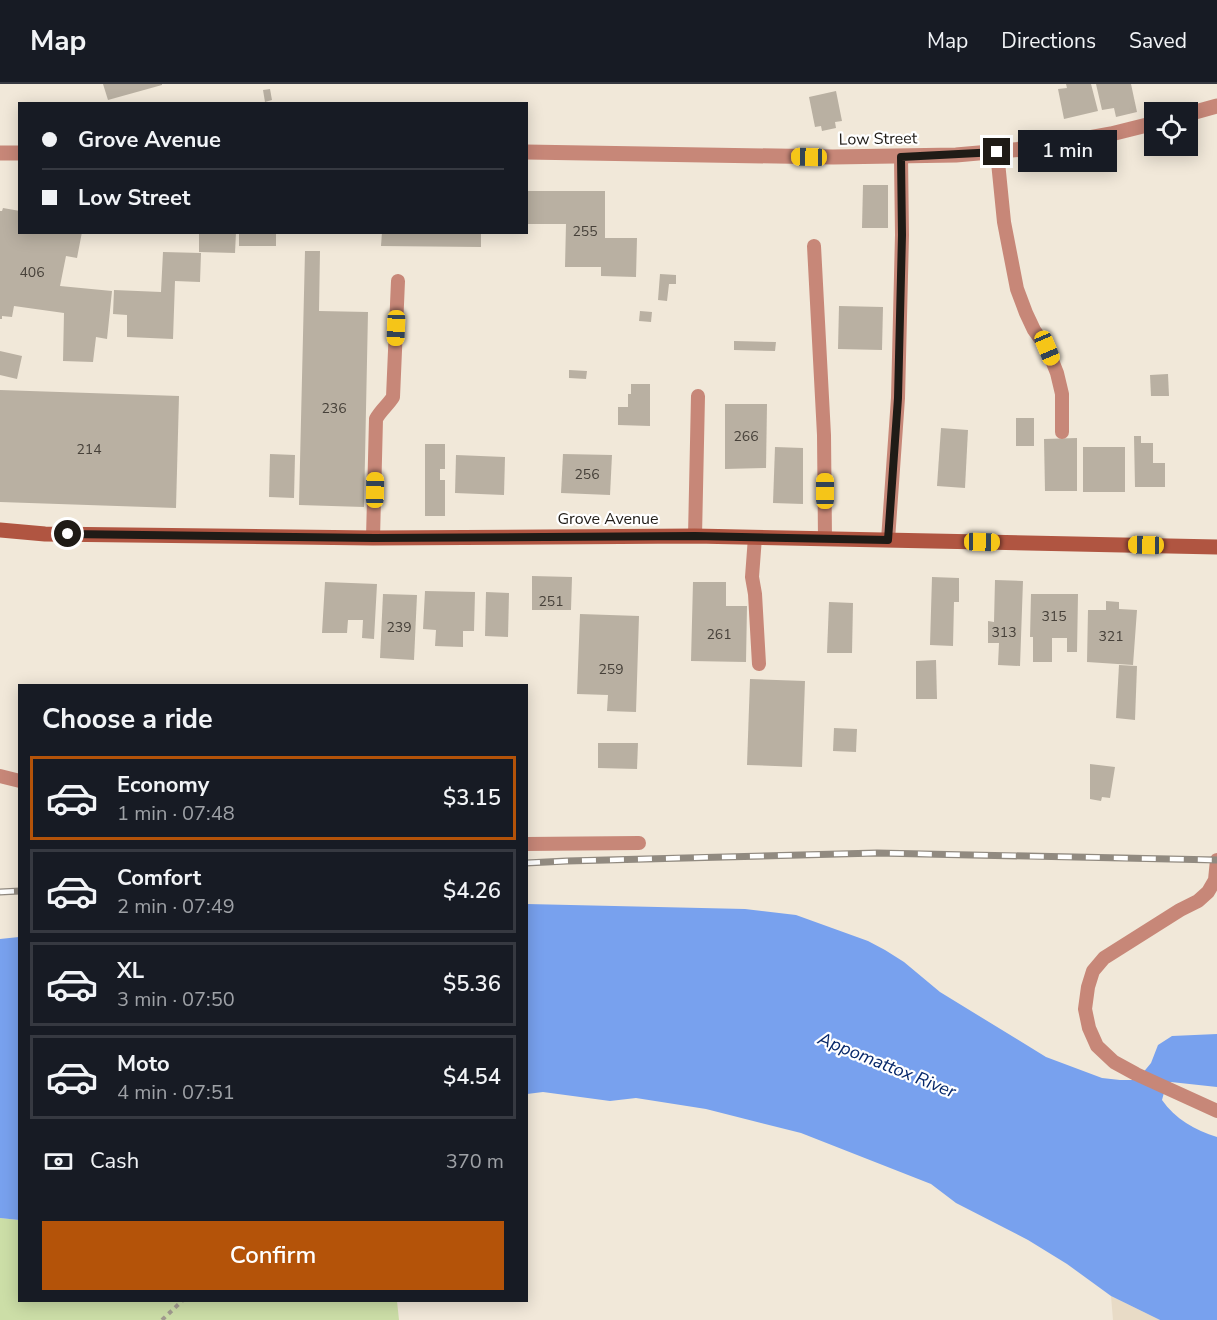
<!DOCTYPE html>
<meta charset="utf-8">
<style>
body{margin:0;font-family:"Nunito Sans",sans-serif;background:#20242c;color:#f1f3f6;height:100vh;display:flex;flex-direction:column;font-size:22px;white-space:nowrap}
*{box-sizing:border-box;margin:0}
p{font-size:20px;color:#9ea1a6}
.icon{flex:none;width:33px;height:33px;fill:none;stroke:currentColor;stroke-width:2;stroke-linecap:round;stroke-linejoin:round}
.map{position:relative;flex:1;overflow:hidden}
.panel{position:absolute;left:18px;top:600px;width:510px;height:618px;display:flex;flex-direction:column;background:#171b24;border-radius:0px;box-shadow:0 3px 15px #0003}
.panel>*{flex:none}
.banner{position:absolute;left:18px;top:18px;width:510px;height:132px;border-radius:0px;box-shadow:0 3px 15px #0003;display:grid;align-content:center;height:132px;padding:0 24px;background:#171b24}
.tools{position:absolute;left:1144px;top:18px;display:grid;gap:12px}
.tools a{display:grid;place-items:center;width:54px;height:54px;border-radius:0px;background:#171b24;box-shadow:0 3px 15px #0003;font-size:30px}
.end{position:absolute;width:27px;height:27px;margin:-14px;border:8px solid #1f1b16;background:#fff;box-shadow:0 0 0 3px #fff}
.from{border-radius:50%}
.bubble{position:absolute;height:42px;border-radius:0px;background:#171b24;box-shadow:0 3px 15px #0003;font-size:20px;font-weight:600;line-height:42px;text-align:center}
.car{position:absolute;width:18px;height:36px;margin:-18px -9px;border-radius:8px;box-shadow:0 0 4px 2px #0007;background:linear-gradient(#f5c518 24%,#345 0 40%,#f5c518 0 76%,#345 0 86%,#f5c518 0)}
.banner b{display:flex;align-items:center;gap:21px;height:57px;font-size:22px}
.banner b+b{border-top:2px solid #363941}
.banner i{width:15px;height:15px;background:#f1f3f6}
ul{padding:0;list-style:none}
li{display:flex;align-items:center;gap:18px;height:84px;margin:0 12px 9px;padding:0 12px;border:3px solid #363941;border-radius:0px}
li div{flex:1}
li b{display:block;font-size:22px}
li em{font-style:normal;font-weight:600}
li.current{border-color:#b45309}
li>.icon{width:54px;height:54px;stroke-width:1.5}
h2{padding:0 24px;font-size:27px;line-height:72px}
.pay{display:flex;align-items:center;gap:15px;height:66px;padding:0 24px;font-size:22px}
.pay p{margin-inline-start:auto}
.cta{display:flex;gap:12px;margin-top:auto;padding:12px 24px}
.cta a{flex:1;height:69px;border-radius:0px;background:#b45309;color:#fff;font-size:24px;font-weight:600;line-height:69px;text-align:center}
header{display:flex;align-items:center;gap:36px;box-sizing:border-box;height:84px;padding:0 30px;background:#171b24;border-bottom:2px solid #363941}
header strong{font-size:28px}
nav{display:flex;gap:33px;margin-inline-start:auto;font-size:21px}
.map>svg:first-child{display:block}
.built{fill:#e8dbc6}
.green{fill:#ccdea7}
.water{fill:#78a1ee}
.building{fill:#b9b0a2}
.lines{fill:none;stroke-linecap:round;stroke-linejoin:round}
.path{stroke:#a29b90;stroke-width:4;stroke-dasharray:4.5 4.5;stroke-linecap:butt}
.service{stroke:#c78778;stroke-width:14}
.minor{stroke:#c78778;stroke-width:15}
.secondary{stroke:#b05541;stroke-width:15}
.rail-casing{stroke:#918a80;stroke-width:7}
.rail{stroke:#fff;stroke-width:4.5;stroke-dasharray:14;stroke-linecap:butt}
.route{stroke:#1f1b16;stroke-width:8}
.labels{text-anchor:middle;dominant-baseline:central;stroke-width:4.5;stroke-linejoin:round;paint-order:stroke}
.number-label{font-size:14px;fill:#464039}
.street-label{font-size:16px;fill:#1f1b16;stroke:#fff}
.water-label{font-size:18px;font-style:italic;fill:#07286a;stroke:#fff}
</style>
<header>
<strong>Map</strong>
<nav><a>Map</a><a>Directions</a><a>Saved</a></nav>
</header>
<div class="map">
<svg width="1217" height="1236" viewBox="0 0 1217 1236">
<rect width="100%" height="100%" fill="#f1e8d9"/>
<!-- built -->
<path class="built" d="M1111 1212 1160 1236H1113Z"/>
<!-- green -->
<path class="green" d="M0 1134 19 1136 20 1216 397 1217 399 1236H0Z"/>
<!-- water -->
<g class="water">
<path d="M527 820 745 825 796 831 868 857 885 866 904 878 940 908 1046 973 1102 994 1120 996H1137L1151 979 1158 961 1172 952 1217 950V1003L1171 998 1165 1005 1162 1016C1175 1035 1195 1046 1217 1053V1236H1160L1111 1212 1067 1180 1028 1156 956 1119 931 1100 801 1049 706 1025 636 1014 610 1017 543 1008 527 1010Z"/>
<path d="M19 853 20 1136H19L0 1134V855Z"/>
</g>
<!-- building -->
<g class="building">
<path d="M103 0H162V1L108 16Z"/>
<path d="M1066 0H1091L1098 27 1064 35 1058 5 1067 4Z"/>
<path d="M1096 0H1131L1137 28 1116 33 1114 24 1102 26Z"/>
<path d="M270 5 272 16 265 18 263 6Z"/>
<path d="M836 7 842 37 835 38 836 44 822 47 821 42 815 43 809 13Z"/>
<path d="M863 101H888V144H862Z"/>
<path d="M526 107H605V154H637L636 193 601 192V183H565L566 140H526Z"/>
<path d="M3 124 20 127V148H82L77 174 66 172 60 202 112 207 107 255 96 253 93 278 63 277 64 229 14 222 12 233 2 232V235H0V127H2Z"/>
<path d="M199 148H236L235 169 199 168Z"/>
<rect x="239" y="148" width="37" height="14"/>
<path d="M382 148H481V163L381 162Z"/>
<path d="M305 167H320L319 227 368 228 364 423 299 421Z"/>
<path d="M163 168 201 169 200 198 175 197 173 255 127 253V231L113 230 114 206 161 208Z"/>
<path d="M660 190 676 191V200H669L667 217 658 216Z"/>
<path d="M839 222 883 223 882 266 838 265Z"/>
<path d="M640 227 652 228 651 238 639 237Z"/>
<path d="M734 257 776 258 775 267 734 266Z"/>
<path d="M0 267 22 272 17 295 0 291Z"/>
<path d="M569 286 587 287 586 295 569 294Z"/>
<path d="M1168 290 1169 312H1151L1150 291Z"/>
<path d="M631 300H650V342L618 341V323H628V310H631Z"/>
<path d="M0 306 179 312 176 424 0 418Z"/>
<path d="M725 320H767L766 384 725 385Z"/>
<rect x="1016" y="334" width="18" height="28"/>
<path d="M941 344 968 346 965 404 937 402Z"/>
<path d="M1134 352H1141V359H1153V379H1165V403H1135Z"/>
<path d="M1077 354V407H1045L1044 355Z"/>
<path d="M425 360H445V385H440V396H445V432H425Z"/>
<path d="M775 363 803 364V420L773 419Z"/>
<rect x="1083" y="363" width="42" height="45"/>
<path d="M270 370 295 371 294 414 269 413Z"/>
<path d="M563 370 612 371 610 411 561 409Z"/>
<path d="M456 371 505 373 504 411 455 409Z"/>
<path d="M532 492 572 493 571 526H532Z"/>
<path d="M932 493 959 494V518H954L953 562 930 561Z"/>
<path d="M995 496 1023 497 1020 582 998 581 999 559H988V537L994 538Z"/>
<path d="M325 498 377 500 374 555 362 554 363 536H348L347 549H322Z"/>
<path d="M693 498H726V522H747L746 578 691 577Z"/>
<path d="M425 507 475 508 474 547H463V563L435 562 436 546 423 545Z"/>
<path d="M486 508 509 509 508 553 485 552Z"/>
<path d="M383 510 417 511 414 576 380 574Z"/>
<path d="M1031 510H1078L1077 568H1067V554H1052V578H1033V553H1030Z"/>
<path d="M1106 517 1119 518V525L1137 526 1133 581 1087 578 1088 526H1106Z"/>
<path d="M829 518 853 519 852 569H827Z"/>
<path d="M580 530 639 532 636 628 607 627 608 611 577 610Z"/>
<path d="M936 576 937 615H916V577Z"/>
<path d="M1119 581 1137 582 1135 636 1116 634Z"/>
<path d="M750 595 805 597 802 683 747 681Z"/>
<path d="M834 644 857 645 856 668 833 667Z"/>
<path d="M598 659H638L637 685 598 684Z"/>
<path d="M1090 680 1115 683 1110 714 1102 713 1101 717 1090 715Z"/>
</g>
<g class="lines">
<!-- path -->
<path class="path" d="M162 1236 183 1216"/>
<!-- service -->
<g class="service">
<path d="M997 68 1004 138 1017 205 1026 229 1034 246 1047 264 1057 289 1062 310V348"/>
<path d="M814 162 824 351 825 455"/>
<path d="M695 452 698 312"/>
<path d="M755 453 752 493 755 510 759 580"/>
<path d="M373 454 376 335C381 326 388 321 393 313L398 197"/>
<path d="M888 456 898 314 902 151 901 73"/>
<path d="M0 692 20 697"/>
<path d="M526 760 639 759"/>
<path d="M1217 776 1215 796 1208 808 1198 817 1180 826 1104 874 1093 887 1088 903 1085 925 1089 944 1097 962 1114 978 1136 990 1217 1027"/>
</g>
<!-- minor -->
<g class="minor">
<path d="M1188 30 1217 22"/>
<path d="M526 68 833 73 956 71 1034 64 1111 50 1155 39"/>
<path d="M0 69H20"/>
</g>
<!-- secondary -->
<path class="secondary" d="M0 446 45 450 373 454 695 452 1217 463"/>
<defs>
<g id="rail">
<path d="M526 779 567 777 877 769 1217 776"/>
<path d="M0 808 20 807"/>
</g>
</defs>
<!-- rail casing -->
<use href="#rail" class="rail-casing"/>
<!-- rail -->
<use href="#rail" class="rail"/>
</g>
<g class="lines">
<!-- route -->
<path class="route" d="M68 450 374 454 695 452 888 456 898 314 902 151 901 73 997 68"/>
</g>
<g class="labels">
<!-- number labels -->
<g class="number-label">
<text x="585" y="147">255</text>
<text x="32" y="188">406</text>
<text x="334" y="324">236</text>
<text x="746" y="352">266</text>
<text x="89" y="365">214</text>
<text x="587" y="390">256</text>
<text x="551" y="517">251</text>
<text x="1054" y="532">315</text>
<text x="399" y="543">239</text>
<text x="1004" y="548">313</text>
<text x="719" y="550">261</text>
<text x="1111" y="552">321</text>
<text x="611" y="585">259</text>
</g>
<!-- street labels -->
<g class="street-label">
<text transform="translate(878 55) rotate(-1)">Low Street</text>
<text x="608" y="435">Grove Avenue</text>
</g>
<!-- water labels -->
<g class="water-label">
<text transform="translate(887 981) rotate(22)">Appomattox River</text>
</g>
</g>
</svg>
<div class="tools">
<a><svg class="icon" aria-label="locate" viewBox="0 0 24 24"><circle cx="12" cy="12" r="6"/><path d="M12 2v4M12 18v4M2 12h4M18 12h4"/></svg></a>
</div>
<i class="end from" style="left:68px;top:450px"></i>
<i class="end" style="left:997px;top:68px"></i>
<div class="bubble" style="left:1018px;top:46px;width:99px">1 min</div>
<i class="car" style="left:809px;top:73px;rotate:271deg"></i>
<i class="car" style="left:396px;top:244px;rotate:182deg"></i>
<i class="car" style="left:1047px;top:264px;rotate:157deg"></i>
<i class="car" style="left:375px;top:406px;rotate:1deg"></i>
<i class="car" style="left:825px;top:407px;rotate:0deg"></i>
<i class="car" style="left:982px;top:458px;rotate:91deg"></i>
<i class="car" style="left:1146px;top:461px;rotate:271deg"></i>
<div class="banner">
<b><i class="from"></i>Grove Avenue</b>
<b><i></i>Low Street</b>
</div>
<section class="panel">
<h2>Choose a ride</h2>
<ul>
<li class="current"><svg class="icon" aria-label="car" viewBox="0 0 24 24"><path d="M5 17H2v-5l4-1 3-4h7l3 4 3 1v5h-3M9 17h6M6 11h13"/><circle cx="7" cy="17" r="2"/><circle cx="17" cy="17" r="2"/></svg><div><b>Economy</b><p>1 min · 07:48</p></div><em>$3.15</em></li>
<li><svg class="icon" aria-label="car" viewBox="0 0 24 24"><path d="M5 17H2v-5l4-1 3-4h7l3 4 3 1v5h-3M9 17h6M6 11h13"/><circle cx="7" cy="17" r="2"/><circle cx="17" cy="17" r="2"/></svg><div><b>Comfort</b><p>2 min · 07:49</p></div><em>$4.26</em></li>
<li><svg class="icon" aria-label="car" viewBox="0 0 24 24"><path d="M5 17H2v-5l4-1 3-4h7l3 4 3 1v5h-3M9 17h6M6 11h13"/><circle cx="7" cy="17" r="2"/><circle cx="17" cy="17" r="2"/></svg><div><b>XL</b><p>3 min · 07:50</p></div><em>$5.36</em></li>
<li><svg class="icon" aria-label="car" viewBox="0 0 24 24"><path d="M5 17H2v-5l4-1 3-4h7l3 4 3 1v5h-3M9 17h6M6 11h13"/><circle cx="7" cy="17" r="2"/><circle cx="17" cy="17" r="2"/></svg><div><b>Moto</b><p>4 min · 07:51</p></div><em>$4.54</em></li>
</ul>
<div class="pay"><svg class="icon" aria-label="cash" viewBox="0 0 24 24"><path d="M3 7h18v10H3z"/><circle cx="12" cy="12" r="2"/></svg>Cash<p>370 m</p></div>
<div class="cta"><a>Confirm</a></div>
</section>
</div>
